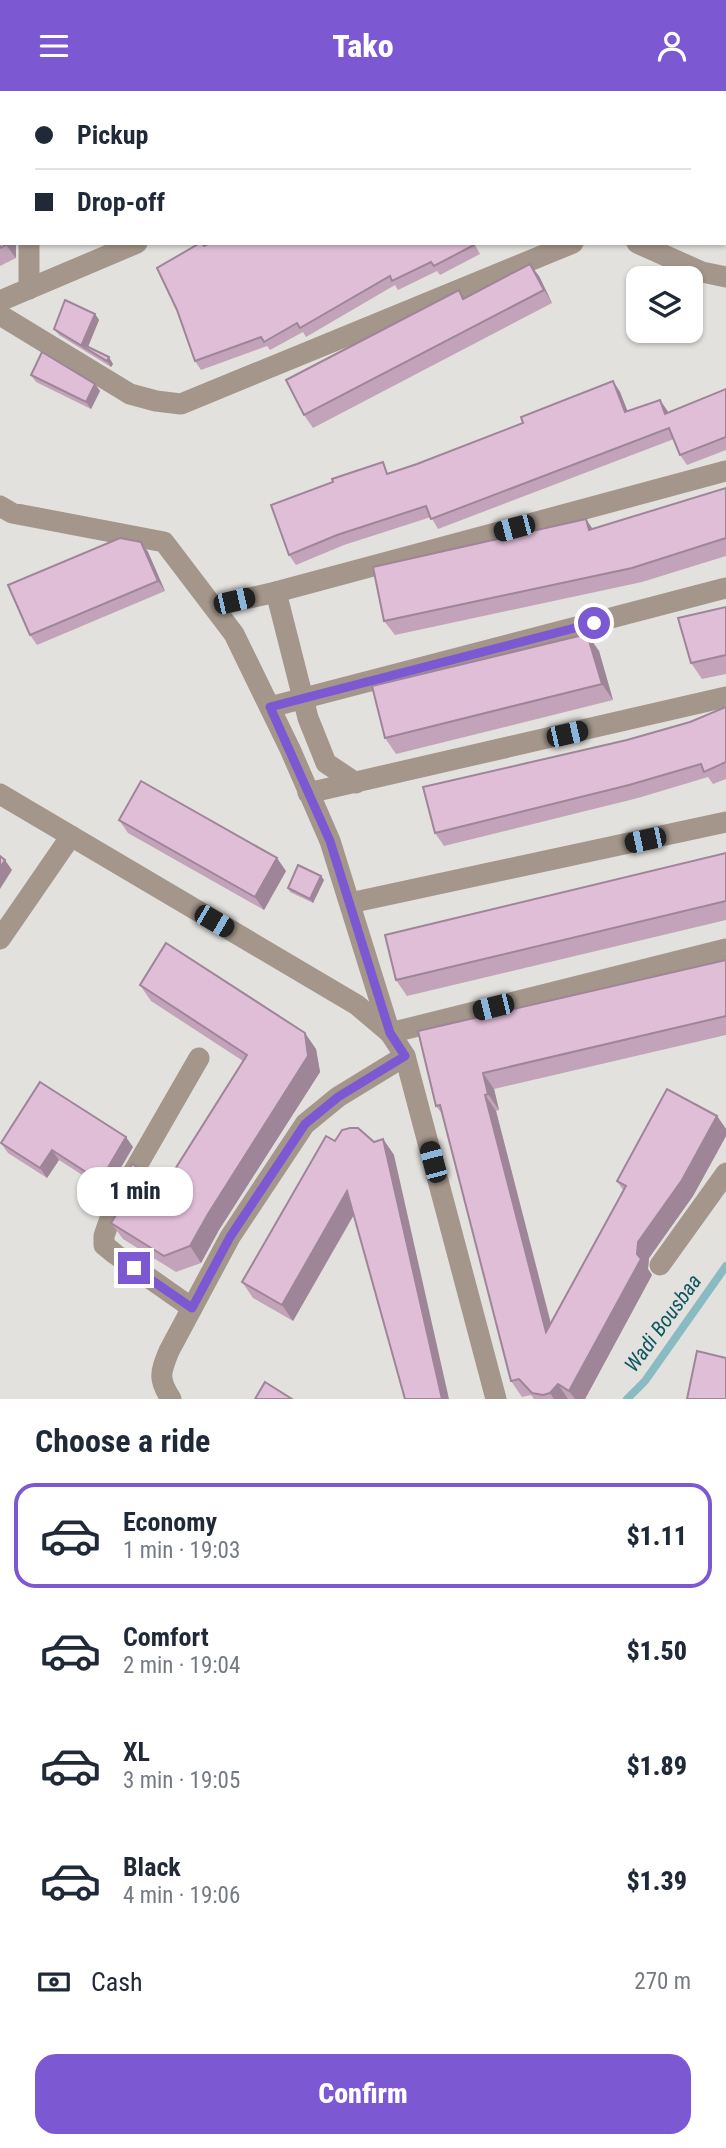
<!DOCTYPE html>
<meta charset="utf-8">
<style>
body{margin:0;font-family:"Roboto Condensed",sans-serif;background:#f6f6f7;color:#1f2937;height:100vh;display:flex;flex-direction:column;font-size:26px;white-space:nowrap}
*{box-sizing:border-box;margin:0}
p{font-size:23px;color:#747a83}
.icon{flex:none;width:38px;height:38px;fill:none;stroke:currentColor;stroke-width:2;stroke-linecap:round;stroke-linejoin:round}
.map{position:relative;height:1308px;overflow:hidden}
.side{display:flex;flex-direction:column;background:#fff;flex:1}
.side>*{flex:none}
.hud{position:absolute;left:0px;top:0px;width:726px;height:154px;box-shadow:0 2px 5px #0004;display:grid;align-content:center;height:154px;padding:0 35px;background:#fff}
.controls{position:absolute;left:626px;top:175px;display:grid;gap:14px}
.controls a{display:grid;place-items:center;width:77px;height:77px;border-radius:14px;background:#fff;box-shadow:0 2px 5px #0004;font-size:35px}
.end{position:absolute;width:32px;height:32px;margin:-16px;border:9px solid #7c58d2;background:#fff;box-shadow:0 0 0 4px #fff}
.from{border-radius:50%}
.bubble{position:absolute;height:49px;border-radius:21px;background:#fff;box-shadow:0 2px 5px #0004;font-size:23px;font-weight:800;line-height:49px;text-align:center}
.car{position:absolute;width:21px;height:42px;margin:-21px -10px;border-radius:9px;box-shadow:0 0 5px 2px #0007;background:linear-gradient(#222 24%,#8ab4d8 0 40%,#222 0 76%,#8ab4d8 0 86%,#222 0)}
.hud b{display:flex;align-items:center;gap:24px;height:66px;font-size:26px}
.hud b+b{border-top:2px solid #e0e1e3}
.hud i{width:18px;height:18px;background:#1f2937}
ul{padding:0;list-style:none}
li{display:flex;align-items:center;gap:21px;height:105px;margin:0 14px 10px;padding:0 21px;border:4px solid transparent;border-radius:21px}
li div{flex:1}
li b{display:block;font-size:26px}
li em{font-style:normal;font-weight:800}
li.on{border-color:#7c58d2}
li>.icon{width:63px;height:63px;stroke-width:1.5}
h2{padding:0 35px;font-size:32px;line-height:84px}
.pay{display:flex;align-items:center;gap:18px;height:77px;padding:0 35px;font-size:26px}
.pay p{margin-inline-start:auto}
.button{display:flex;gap:14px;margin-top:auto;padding:14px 35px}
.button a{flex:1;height:80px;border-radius:21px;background:#7c58d2;color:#fff;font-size:28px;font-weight:800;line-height:80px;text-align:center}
header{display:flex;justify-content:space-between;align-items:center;height:91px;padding:0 35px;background:#7c58d2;color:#fff;font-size:32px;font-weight:800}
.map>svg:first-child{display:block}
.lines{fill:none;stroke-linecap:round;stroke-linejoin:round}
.stream{stroke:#89bcc2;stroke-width:8}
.minor{stroke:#a4968a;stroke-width:21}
.wall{fill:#c2a3ba}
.shaded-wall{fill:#9e8597}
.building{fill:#e1bed8;stroke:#9e8597;stroke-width:2}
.route{stroke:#7c58d2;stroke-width:9}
.labels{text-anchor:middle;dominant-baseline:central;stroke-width:5;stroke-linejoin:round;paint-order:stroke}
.water-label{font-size:21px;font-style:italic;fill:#0e575f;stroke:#e3e1de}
</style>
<header><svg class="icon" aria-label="menu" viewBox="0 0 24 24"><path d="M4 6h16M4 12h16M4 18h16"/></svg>Tako<svg class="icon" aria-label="person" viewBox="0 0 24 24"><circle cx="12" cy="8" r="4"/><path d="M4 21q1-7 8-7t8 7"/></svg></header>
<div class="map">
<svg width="726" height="1308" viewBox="0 0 726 1308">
<rect width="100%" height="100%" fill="#e3e1de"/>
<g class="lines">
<!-- stream -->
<path class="stream" d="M627 1308 645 1290 726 1175"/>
<!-- minor -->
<g class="minor">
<path d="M31 0 32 2"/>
<path d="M92 2 97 0"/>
<path d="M496 2 500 0"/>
<path d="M0 29 2 32"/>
<path d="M724 81H726"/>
<path d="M29 152V198"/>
<path d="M637 152 702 181 726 186"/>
<path d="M0 210 137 152"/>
<path d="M0 224 130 303 156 310 181 313 573 152"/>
<path d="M0 415 12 422 164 451 234 543 290 658 330 750 390 942 726 858"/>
<path d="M276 501 308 627 326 672 356 692"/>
<path d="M213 515 276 501 726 380"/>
<path d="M270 616 726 497"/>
<path d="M308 702 726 606"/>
<path d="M0 703 357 914 390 942 405 965 496 1308"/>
<path d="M350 812 726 731"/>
<path d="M0 848 71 745"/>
<path d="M660 1174 726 1082"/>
<path d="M192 1217 115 1163 104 1154V1145L115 1113 199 967"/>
<path d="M171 1308C158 1288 160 1282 169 1260L230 1146 305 1033 338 1006 405 965"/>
</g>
</g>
<!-- wall -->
<g class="wall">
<path d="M132 0H440L436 2H129Z"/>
<path d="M726 0V60L724 61V2Z"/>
<path d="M0 122 2 126V152H15L16 155V167L0 175Z"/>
<path d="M203 152 204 155 210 152H474L480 163 440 184 437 180 398 199 395 194 306 246 303 241 270 259 267 255 201 279 195 270Z"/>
<path d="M539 185 552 212 313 337 304 324 464 207Z"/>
<path d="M95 223 99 229 88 256 113 273 111 276 59 244 54 238Z"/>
<path d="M31 284 95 293 100 300 91 318 36 291Z"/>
<path d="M613 290 620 301 627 320 667 319 668 321 726 298V359L687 374 680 364 674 348 438 438 431 426 344 454 296 474 289 464 333 391 391 382 417 373 523 332Z"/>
<path d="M726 397V465L642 491 395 544 384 530 593 438Z"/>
<path d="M141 451 148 461 165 500 37 554 30 544Z"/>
<path d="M726 516V583L702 588 691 572Z"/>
<path d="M587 543 599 560 613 609 396 663 385 647Z"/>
<path d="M726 616V688L713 693 708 686 638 707 444 755 435 742Z"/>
<path d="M119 729 286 780 264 819 128 742Z"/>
<path d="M726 762V829L407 905 396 889Z"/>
<path d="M321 785 324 789 313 812 290 801 288 797Z"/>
<path d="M726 869V944L494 998 499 1019 496 1020 551 1232 623 1099 617 1090 717 1025 726 1038V1045L693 1105 649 1167 648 1178 652 1184 585 1308H534L531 1304 522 1306 511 1290 443 1024 436 1015 418 940Z"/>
<path d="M140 894 316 958 320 981 219 1139 201 1172 176 1181 123 1148 111 1132 126 1109 118 1098 165 1094 243 970 151 910Z"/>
<path d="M383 1048 394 1064 354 1124 293 1230 253 1207 242 1191 335 1050 374 1051Z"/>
<path d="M1 1052 133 1056 107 1100 59 1069 47 1087 8 1062Z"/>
</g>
<!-- shaded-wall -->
<g class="shaded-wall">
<path d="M6 152H15L16 155V167L6 154Z"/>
<path d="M530 173 539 185 552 212 544 199Z"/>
<path d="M95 223 99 229 87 258 82 253Z"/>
<path d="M109 266 113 273 111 276 107 270Z"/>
<path d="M613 290 620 301 632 331 625 321Z"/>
<path d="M95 293 100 300 91 318 86 311Z"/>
<path d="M660 309 667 319 672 333 665 323Z"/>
<path d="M586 428 596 443 589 439Z"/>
<path d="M141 451 148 461 165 500 158 490Z"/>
<path d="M587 543 599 560 613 609 602 593Z"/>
<path d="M277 767 286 780 264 819 255 806Z"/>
<path d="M5 769 12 779 0 798V777Z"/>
<path d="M321 785 324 789 313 812 310 808Z"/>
<path d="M305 942 316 958 320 981 219 1139 201 1172 190 1155Z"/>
<path d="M483 982 494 998 499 1019 488 1003Z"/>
<path d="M485 1004 496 1020 557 1257 546 1241Z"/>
<path d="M717 1025 726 1038V1045L693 1105 649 1167 648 1178 652 1184 585 1308H575L569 1300 638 1151Z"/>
<path d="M126 1046 133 1056 107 1100 100 1090Z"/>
<path d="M383 1048 394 1064 449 1308H442Z"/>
<path d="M52 1059 59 1069 47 1087 40 1077Z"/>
<path d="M347 1100 358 1116 293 1230 282 1214Z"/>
<path d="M558 1293 568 1308H554L550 1302Z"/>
</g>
<!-- building -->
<g class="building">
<path d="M132 0H417L414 2H129Z"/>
<path d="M574 0H618L619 2H575Z"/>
<path d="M663 0H726V47H724V2H664Z"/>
<path d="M0 128 2 132V152H6V154L0 157Z"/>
<path d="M200 152H202L204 155 210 152H473L474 154 434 175 431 171 392 190 390 185 300 237 297 232 264 251 261 246 195 270 177 219 157 177Z"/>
<path d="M530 173 544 199 304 324 286 289 459 199 463 208Z"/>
<path d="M65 209 95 223 82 253 109 266 107 270 54 238Z"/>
<path d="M42 261 95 293 86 311 31 284Z"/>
<path d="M613 290 625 321 660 309 665 323 726 298V346L680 364 669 337 431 428 426 415 337 444 289 464 271 414 333 391 332 388 383 371 387 383 417 373 523 332 521 326Z"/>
<path d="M726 397V447L632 477 384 530 373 476 586 428 589 439Z"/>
<path d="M120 447 141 451 158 490 30 544 8 494Z"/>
<path d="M726 516V564L691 572 678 527Z"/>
<path d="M587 543 602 593 385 647 372 595Z"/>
<path d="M726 616V671L704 681 701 673 629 694 435 742 423 696 627 649 690 631Z"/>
<path d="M141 690 277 767 255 806 119 729Z"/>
<path d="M726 762V810L396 889 385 844Z"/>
<path d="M0 765 5 769 0 777Z"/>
<path d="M298 774 321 785 310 808 288 797Z"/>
<path d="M166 852 305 942 308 965 208 1123 190 1155 164 1165 111 1132 128 1105 118 1098 132 1073 165 1094 247 964 140 894Z"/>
<path d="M726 869V925L483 982 488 1003 485 1004 546 1241 626 1095 617 1090 667 998 717 1025 682 1089 638 1151 637 1163 641 1168 569 1300 558 1293 550 1302 543 1304 532 1302 519 1288 511 1290 440 1014 436 1015 418 940Z"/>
<path d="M40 991 126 1046 100 1090 52 1059 40 1077 1 1052Z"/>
<path d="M350 1037H358L374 1051 383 1048 442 1308H405L347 1100 282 1214 242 1191 326 1045 335 1050 342 1039Z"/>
<path d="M697 1260 726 1267V1308H687Z"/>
<path d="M265 1291 292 1308H255Z"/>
</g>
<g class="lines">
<!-- route -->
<path class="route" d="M134 1177 192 1217 230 1146 305 1033 338 1006 405 965 390 942 330 750 270 616 594 532"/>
</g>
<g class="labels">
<!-- water labels -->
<g class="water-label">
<text transform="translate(663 1232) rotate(-54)">Wadi Bousbaa</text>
</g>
</g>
</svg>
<div class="controls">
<a><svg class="icon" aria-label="layers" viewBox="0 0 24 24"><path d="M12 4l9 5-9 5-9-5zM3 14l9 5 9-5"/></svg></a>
</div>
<i class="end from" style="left:594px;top:532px"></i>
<i class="end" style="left:134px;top:1177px"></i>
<div class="bubble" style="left:77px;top:1076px;width:116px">1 min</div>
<i class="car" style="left:514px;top:437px;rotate:255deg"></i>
<i class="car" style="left:234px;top:510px;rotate:77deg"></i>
<i class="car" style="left:567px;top:643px;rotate:77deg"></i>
<i class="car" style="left:645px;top:749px;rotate:258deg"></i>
<i class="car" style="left:214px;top:830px;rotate:120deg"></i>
<i class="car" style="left:493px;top:916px;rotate:256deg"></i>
<i class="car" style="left:433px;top:1071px;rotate:345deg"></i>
<div class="hud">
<b><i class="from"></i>Pickup</b>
<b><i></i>Drop-off</b>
</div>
</div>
<section class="side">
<h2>Choose a ride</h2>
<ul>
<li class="on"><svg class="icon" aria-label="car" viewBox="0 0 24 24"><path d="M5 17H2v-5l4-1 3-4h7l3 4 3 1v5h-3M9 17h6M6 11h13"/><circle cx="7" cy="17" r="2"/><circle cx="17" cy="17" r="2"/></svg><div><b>Economy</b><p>1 min · 19:03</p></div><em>$1.11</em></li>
<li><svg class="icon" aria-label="car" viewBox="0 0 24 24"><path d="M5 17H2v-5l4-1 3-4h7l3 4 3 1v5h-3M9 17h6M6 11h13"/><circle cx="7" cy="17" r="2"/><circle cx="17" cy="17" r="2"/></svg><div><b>Comfort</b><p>2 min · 19:04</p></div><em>$1.50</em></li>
<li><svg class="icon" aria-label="car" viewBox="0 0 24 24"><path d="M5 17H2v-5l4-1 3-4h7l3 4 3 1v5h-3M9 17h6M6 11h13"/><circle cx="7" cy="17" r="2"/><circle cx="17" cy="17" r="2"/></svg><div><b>XL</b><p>3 min · 19:05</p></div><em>$1.89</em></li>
<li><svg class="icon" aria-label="car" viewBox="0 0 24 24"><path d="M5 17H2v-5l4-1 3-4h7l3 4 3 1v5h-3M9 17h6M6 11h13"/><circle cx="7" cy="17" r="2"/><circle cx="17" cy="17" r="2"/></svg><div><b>Black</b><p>4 min · 19:06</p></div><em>$1.39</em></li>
</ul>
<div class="pay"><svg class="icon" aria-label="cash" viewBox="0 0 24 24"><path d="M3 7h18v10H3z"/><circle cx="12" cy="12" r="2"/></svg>Cash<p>270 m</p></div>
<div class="button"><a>Confirm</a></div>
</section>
